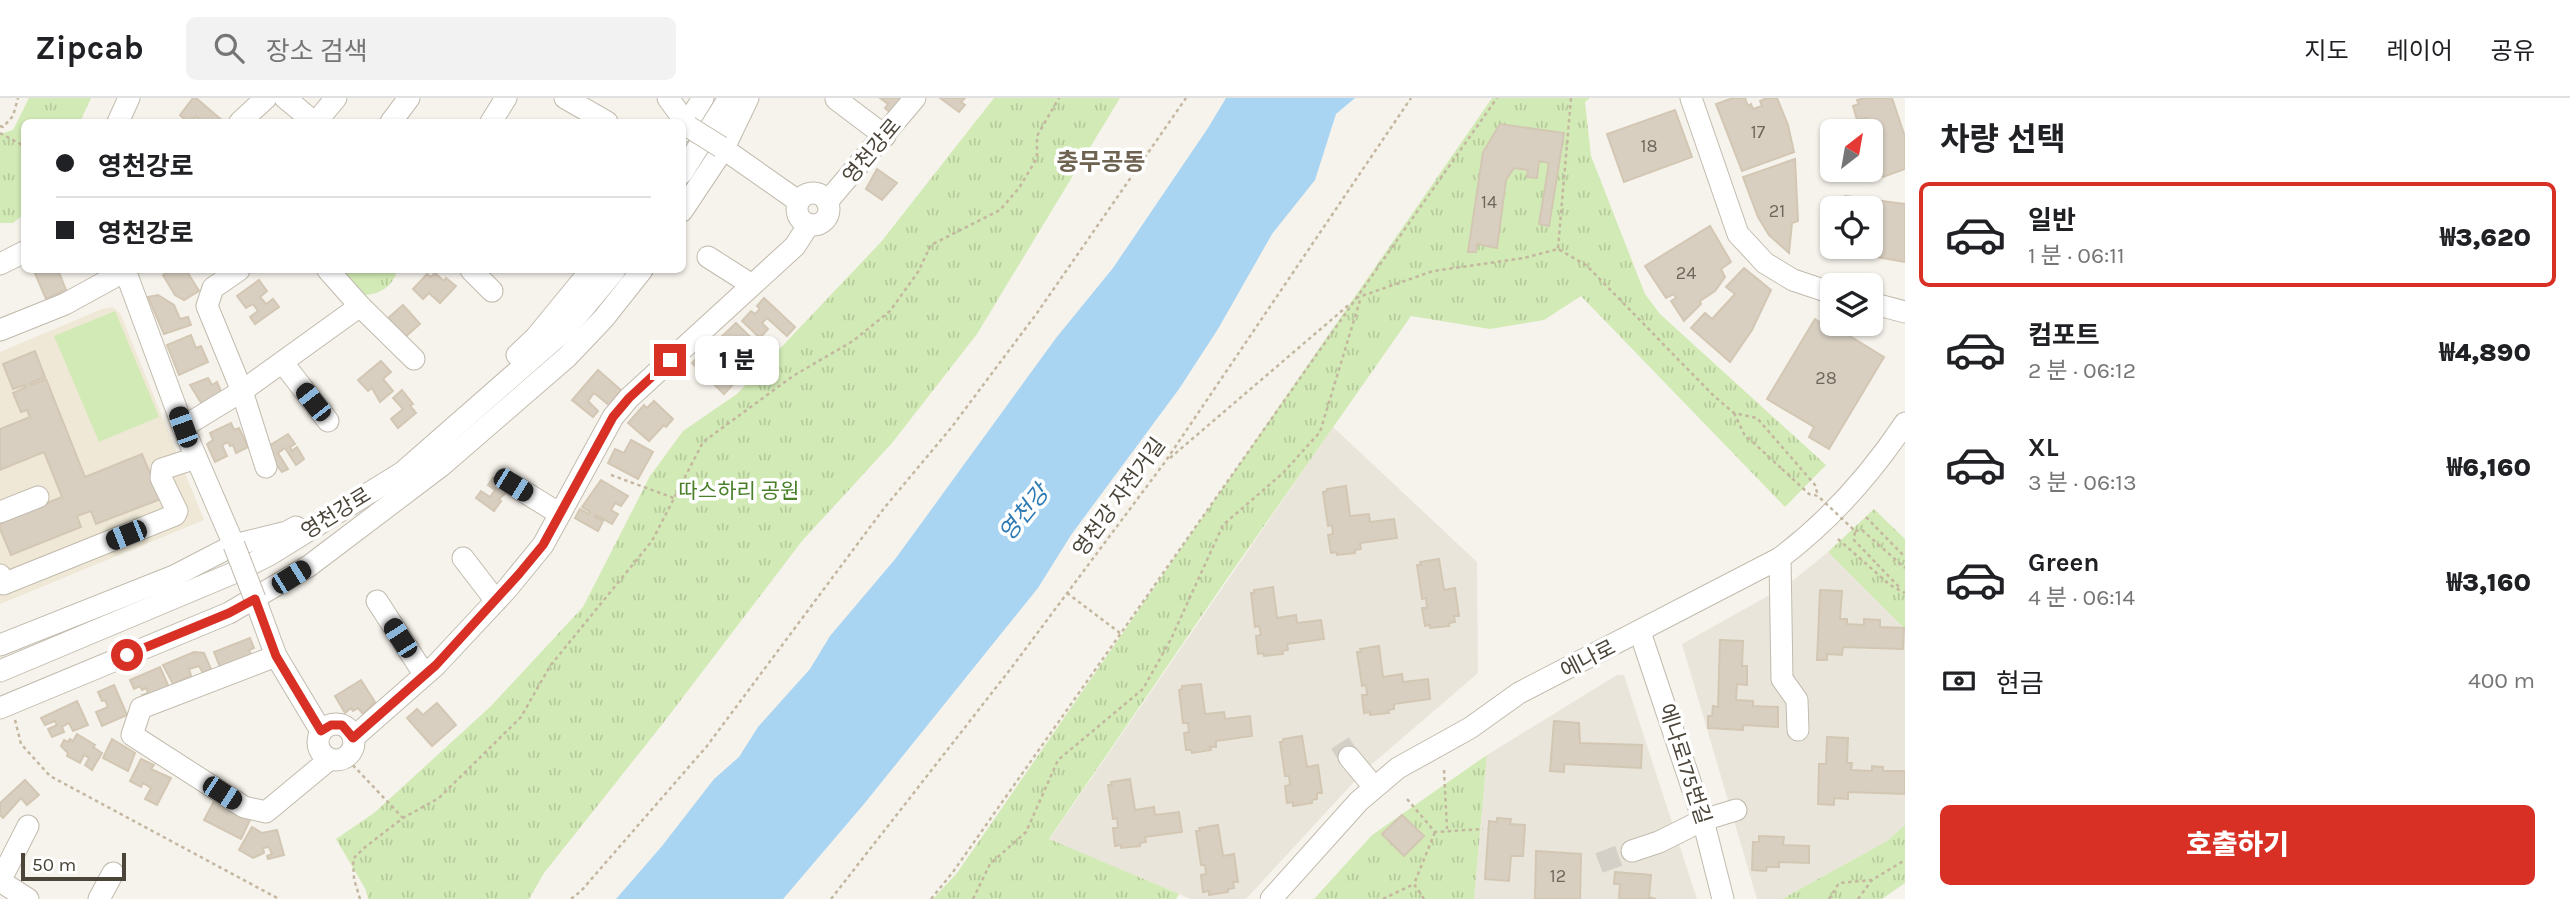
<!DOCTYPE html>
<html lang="ko">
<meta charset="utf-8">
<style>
body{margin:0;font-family:Karla,"Noto Sans KR",sans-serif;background:#f2f2f2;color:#202124;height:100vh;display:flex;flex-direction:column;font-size:26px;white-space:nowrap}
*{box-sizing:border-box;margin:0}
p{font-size:23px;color:#757577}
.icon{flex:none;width:38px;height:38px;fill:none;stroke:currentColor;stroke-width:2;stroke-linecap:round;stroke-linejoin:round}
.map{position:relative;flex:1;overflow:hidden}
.side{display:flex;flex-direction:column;background:#fff;width:665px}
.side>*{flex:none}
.hud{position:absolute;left:21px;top:21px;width:665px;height:154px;border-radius:10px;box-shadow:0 2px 5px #0004;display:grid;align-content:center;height:154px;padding:0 35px;background:#fff}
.needle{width:46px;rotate:31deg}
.tools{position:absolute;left:1820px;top:21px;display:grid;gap:14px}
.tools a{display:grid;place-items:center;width:63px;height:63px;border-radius:10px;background:#fff;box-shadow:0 2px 5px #0004;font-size:35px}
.scale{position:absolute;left:21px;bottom:18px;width:105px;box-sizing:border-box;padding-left:7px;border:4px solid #4b4439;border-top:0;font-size:19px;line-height:24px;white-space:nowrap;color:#4b4439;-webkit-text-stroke:5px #fff;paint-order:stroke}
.end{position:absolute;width:32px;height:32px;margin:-16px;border:9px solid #d93025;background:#fff;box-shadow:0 0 0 4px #fff}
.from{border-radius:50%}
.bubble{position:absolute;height:49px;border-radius:10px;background:#fff;box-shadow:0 2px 5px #0004;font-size:23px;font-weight:800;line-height:49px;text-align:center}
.car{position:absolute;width:21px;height:42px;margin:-21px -10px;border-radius:9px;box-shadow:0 0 5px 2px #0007;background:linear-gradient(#222 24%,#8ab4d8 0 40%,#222 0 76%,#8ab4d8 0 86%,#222 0)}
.hud b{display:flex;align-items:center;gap:24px;height:66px;font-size:26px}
.hud b+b{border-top:2px solid #e0e0e0}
.hud i{width:18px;height:18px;background:#202124}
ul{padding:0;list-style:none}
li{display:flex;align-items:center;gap:21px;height:105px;margin:0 14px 10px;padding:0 21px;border:4px solid transparent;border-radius:10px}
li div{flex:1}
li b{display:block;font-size:26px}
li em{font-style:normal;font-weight:800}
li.current{border-color:#d93025}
li>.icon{width:63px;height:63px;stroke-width:1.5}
h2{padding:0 35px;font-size:32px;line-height:84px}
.pay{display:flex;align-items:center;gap:18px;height:77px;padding:0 35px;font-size:26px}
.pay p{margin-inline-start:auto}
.cta{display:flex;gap:14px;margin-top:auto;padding:14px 35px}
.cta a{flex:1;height:80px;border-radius:10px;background:#d93025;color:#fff;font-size:28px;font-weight:800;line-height:80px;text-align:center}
header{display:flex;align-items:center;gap:42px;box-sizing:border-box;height:98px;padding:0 35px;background:#fff;border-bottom:2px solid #e0e0e0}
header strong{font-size:33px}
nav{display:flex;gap:38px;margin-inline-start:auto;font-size:24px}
.search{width:490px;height:63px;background:#f2f2f2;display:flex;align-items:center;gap:18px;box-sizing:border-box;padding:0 24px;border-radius:10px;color:#757577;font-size:26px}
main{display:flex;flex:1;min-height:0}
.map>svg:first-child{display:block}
.residential{fill:#eae5da}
.education{fill:#efe8d6}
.park{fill:url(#park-tufts)}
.pitch{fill:#d2eab5}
.water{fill:#a9d4f2}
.building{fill:#d8cfc1;stroke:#d3c7b4;stroke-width:2}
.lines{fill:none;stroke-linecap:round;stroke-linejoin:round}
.minor-tunnel{stroke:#d4d0c8;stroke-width:21;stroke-dasharray:21 10;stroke-linecap:butt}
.minor-casing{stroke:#c2bbae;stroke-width:23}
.path{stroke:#c4b79f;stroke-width:2.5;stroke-dasharray:3.5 3.5;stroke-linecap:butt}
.minor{stroke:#fff;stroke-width:21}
.minor-bridge-casing{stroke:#c2bbae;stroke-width:23;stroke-linecap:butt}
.path-bridge{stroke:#c4b79f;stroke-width:2.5;stroke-dasharray:3.5 3.5;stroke-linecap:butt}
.minor-bridge{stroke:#fff;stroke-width:21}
.route{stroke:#d93025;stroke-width:9}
.labels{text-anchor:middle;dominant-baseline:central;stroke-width:7;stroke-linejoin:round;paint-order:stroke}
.number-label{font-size:18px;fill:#6e675b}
.street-label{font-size:21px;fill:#4b4439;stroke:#fff}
.park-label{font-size:21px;fill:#4a7f2a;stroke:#fff}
.water-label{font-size:23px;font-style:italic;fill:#2e7ab2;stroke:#fff}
.quarter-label{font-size:24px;font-weight:bold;fill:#6e6250;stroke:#fff}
</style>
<header>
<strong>Zipcab</strong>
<div class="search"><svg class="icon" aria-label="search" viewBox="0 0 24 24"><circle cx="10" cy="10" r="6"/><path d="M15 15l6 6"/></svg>장소 검색</div>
<nav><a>지도</a><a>레이어</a><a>공유</a></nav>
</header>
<main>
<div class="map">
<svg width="1905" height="801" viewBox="0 0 1905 801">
<defs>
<pattern id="park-tufts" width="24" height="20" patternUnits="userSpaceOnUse" patternTransform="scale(1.75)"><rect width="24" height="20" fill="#d2eab5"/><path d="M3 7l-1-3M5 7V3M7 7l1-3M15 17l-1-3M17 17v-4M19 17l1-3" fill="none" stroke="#b6ca9c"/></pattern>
</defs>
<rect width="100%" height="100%" fill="#f6f3ec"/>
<!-- residential -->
<g class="residential">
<path d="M1333 329 1477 464 1478 575 1364 673 1246 801H1191L1049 742Z"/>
<path d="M1828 454 1905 531V727L1887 743 1782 801H1757L1682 546 1786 488Z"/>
<path d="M1617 577H1624L1697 801H1474L1487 657Z"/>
</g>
<!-- education -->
<path class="education" d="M113 209 121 217 204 422 0 506V254L102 211Z"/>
<!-- park -->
<g class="park">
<path d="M29 0H91L80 24H24V116L13 125H0V36L13 32Z"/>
<path d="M994 0H1120L977 236 892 345 802 443 664 624 544 775 529 801H368L366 792 336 741 374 715 490 609 583 509 650 378 683 333 737 296 881 144Z"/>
<path d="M1492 0H1590L1585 4 1591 58 1645 196 1660 216 1826 367 1785 409 1581 198 1544 222 1490 231 1411 218 1231 475 1049 741 1179 796 1176 801H933L957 775Z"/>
<path d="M337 172H397C393 189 379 197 362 197Z"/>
<path d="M1874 411 1905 441V531L1828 454Z"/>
<path d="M1487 657 1474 801H1314L1372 737Z"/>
<path d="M1905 727V785L1882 801H1782L1887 743Z"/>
</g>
<!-- pitch -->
<path class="pitch" d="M115 213 159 319 99 344 54 238Z"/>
<!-- water -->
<path class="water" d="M1226 0H1355L1336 16 1315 82 1272 136 1218 231 1179 291 1071 437 1038 490 864 706 783 801H616L662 748 714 681 739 659 758 629 810 571 830 538 896 460 1056 240 1113 170 1208 30Z"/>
<!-- building -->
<g class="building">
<path d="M193 0H196L224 24H203L196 19 188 24 180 17Z"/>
<path d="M880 0H902L891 15 885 10 888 6Z"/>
<path d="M940 0H965L961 4 965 7 959 14Z"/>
<path d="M1733 0H1745L1748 8 1751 6 1753 11 1762 8 1760 3 1767 0H1777L1788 27 1794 54 1742 73 1716 6Z"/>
<path d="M1865 0H1892L1905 39V71L1883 79 1879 76 1875 79 1871 64 1878 60 1876 56 1881 54 1866 20 1857 22 1853 8 1859 6 1857 2Z"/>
<path d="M1675 12 1692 59 1624 84 1607 36Z"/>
<path d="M1500 26 1564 35 1549 128 1539 126 1549 65 1539 63 1537 80 1527 79 1528 72 1514 70 1506 82 1497 150 1477 146 1476 154H1468L1483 54Z"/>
<path d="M1795 61 1798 123 1792 125 1789 155 1769 137 1758 119 1743 79Z"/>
<path d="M877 71 897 85 882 102 866 91Z"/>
<path d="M1845 98 1905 106V164L1836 152 1837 149H1871V110H1843Z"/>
<path d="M1710 128 1731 164 1721 171 1725 179 1715 193 1700 203 1701 206 1684 223 1671 203 1676 200 1674 196 1666 200 1645 168Z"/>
<path d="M1744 170 1771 192 1752 232 1730 264 1691 230 1705 215 1712 221 1735 196 1726 189Z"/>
<path d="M37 172H58L66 192 46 201 34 173Z"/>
<path d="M171 172H186L199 193 184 202 175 197 163 177Z"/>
<path d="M435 175 444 183 446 180 456 188 440 205 429 195 423 201 413 191 427 176 431 179Z"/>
<path d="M259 182 267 193 260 199 266 206 273 201 279 209 255 226 250 219 258 213 253 206 246 210 237 198Z"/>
<path d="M158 197 174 207 180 221 188 219 191 227 164 236 148 199Z"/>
<path d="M764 200 795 229 787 238 767 220 762 225 768 231 760 240 742 223 751 213 755 216 760 211 757 208Z"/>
<path d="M403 207 420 226 405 239 388 220Z"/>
<path d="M1815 221 1829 230 1830 226 1884 259 1829 351 1809 339 1814 329 1767 301Z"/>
<path d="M736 225 769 257 759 266 742 250 731 264 713 247Z"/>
<path d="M191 237 196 250 201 248 208 264 179 277 167 247Z"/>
<path d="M706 250 738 281 724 296 692 265Z"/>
<path d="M35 253 45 279 30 285 31 287 46 281 85 379 142 356 161 401 96 426 91 413 77 418 81 429 11 457 0 431V424L62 399 44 354 0 372V331L30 319 27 312 21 314 13 295 26 289 25 287 13 291 3 266Z"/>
<path d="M381 263 391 274 383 281 393 293 380 304 372 290 368 293 358 282Z"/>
<path d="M598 272 621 292 609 307 594 295 588 303 598 313 593 319 572 302Z"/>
<path d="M208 280 212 287 217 284 222 296 205 311 190 287Z"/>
<path d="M402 292 413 306 410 308 416 315 398 330 391 321 403 311 393 300Z"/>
<path d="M654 303 673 321 666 329 664 327 649 343 628 325 644 307 647 310Z"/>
<path d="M231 325 234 332 239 330 248 349 236 355 233 347 230 348 228 344 222 347 227 358 215 364 207 346 213 342 210 335Z"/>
<path d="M288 336 295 346 290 349 292 353 297 349 304 361 296 367 285 350 278 355 288 371 282 374 264 351Z"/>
<path d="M631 342 653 354 638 381 608 365 615 351 624 355Z"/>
<path d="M493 380 509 392 499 401 501 403 494 413 476 400 481 393 490 399 495 392 488 387Z"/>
<path d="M601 382 628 398 621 408 615 405 611 412 618 416 612 426 596 417 595 419 603 423 598 433 575 420 580 411 589 416 590 414 582 409Z"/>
<path d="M1346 388 1350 418 1369 416 1370 424 1394 421 1397 440 1360 445 1361 451 1355 452V455L1337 457 1336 454 1331 455 1328 437 1333 436 1332 427 1328 428 1323 394 1327 393V391Z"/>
<path d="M1439 461 1444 492 1455 490 1459 518H1454L1455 524 1449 525V528L1430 530V527L1425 528 1422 510H1427L1426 500 1422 501 1417 467H1421L1420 464Z"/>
<path d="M1273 489 1277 520 1296 517 1297 525 1321 522 1324 541 1287 546 1288 552 1282 553 1283 556 1264 558 1263 555 1258 556 1256 538 1261 537 1259 528 1255 529 1251 495H1254V492Z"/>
<path d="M1820 492 1842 493 1840 521H1847V526L1864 527V521L1880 522V529L1904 530 1903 551 1843 549 1842 557 1827 556V562H1817Z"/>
<path d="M250 540 254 550 249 552 253 561 222 574 214 554Z"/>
<path d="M1720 542 1743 543 1742 568H1747V587L1737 586 1736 602 1753 603V608L1778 609V629L1743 627V632L1708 630V618H1712L1713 608 1718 609Z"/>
<path d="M1379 548 1383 579 1402 576 1403 584 1428 581 1430 601 1394 606V611L1388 612 1389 615 1370 617V614L1364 615 1362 597H1367L1366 587 1362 588 1357 554H1361L1360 551Z"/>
<path d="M194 554 204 555 211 571 203 575 199 568 189 571 191 578 173 586 163 567Z"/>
<path d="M160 569 171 594 145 605 142 597 148 595 146 590 142 592 140 588 134 591 130 582Z"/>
<path d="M361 582 375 604 363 616 358 610 353 613 351 610 345 615 335 598Z"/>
<path d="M1201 586 1205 616 1224 614 1225 621 1250 618 1252 638 1216 643V649H1210L1211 652 1192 655 1191 652H1186L1184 635 1189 634 1188 625H1183L1179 592 1182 591V588Z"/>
<path d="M114 587 127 617 102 628 96 614 108 609 105 602 102 603 98 594Z"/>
<path d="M77 603 88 627 73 633 69 625 62 629 64 634 52 639 48 631 57 627 55 623 45 627 41 620Z"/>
<path d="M437 605 456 627 432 648 407 620 417 611 423 617Z"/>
<path d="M1554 623 1579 625 1580 645 1642 647 1641 670 1564 666V674L1550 673Z"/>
<path d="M77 636 95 647 93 649 102 655 92 672 85 667 89 660 84 657 80 665 67 658 68 655 61 648 64 642 68 644 70 641 73 643Z"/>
<path d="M1302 638 1307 669 1318 667 1322 695H1317V701L1312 702V705L1293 708V704L1287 705 1285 688 1290 687 1289 678H1285L1280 644H1283V641Z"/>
<path d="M1827 639 1848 640 1847 665H1852L1851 672 1872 673V668L1883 669V673H1905V696L1848 694V701L1834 700V707L1818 706 1819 666H1826Z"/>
<path d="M112 641 135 655 128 673 103 660Z"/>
<path d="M141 661 154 667 151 671 171 680 157 707 145 701 151 690 143 685 141 689 130 683Z"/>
<path d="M1130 681 1135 712 1154 709 1155 717 1179 714 1182 734 1145 739 1146 744 1140 745V748L1121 750V747L1115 748 1113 730H1118L1117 720 1113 721 1108 687H1112L1111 684Z"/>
<path d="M25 682 39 697 27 707 21 700 3 720 0 717V705Z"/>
<path d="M215 701 251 720 241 741 204 722Z"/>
<path d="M1402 717 1424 738 1404 758 1382 736Z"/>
<path d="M1497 720 1511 721 1510 726 1525 727 1523 758H1511L1509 783 1485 781 1489 723 1497 724Z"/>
<path d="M1218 727 1223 758 1234 756 1238 784H1233L1234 790 1228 791V794L1209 797V793L1203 794 1201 777 1206 776 1205 767H1201L1196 733H1200L1199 730Z"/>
<path d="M252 729 262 735 277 732 284 757 268 761 267 758 272 756 269 749 263 750 264 755 253 760 239 752Z"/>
<path d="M1759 738 1784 739 1783 747 1809 748V765L1779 764V769H1767L1766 773 1752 772 1753 744H1759Z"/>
<path d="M1536 753 1581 756 1580 801H1535Z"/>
<path d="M1615 774 1651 777 1649 799 1656 801H1619L1620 786H1614Z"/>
</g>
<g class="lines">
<!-- minor-tunnel -->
<g class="minor-tunnel">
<path d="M1340 645 1349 659"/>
<path d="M1599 765 1632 753"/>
</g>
<defs>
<g id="minor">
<path d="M285 0 314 24"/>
<path d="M565 0 607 24"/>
<path d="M668 0 689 29"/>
<path d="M1691 0 1738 136 1765 165 1793 182 1832 195"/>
<path d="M836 1 885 38"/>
<path d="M118 24 129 0"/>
<path d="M240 24 266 0"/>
<path d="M316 24 336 0"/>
<path d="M391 24 409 0"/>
<path d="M491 24 506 0"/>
<path d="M682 34 703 0"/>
<path d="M721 49 798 103"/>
<path d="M682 75 729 0"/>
<circle cx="813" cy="111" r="16"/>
<path d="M827 104 915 0"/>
<path d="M682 113 724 50 748 0"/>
<path d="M708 159 752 187"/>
<path d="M0 166 24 154"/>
<path d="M125 172 183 329 234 447"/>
<path d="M239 172 213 190 207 208 242 293 266 369"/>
<path d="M328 172 360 208 414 261"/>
<path d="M471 172 492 193"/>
<path d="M1871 205 1905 214"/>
<path d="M0 232 65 206 127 172"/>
<path d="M517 257 536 239 591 172"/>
<path d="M283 265 328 323"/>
<path d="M183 329 242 293 360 208"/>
<path d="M513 387 560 416"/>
<path d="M0 414 38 399"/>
<path d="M463 460 496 503"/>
<path d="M1780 460 1782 581 1797 602 1798 632"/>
<path d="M0 477 3 486 175 417 177 413 161 380 162 371 196 360"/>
<path d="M255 501 276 558 321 633"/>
<path d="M377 503 424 576"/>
<path d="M1640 534 1703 722 1723 801"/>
<path d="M0 547 174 478 234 447 287 434 296 429"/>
<path d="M276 558 141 610 132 637 244 709 266 714 330 661"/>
<path d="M0 573 231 476 269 457 403 374 566 231 615 172"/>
<path d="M0 610 229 515 309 468 441 368 567 259 604 220 642 172"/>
<circle cx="336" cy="644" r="18"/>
<path d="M353 640 436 567 507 491 543 447 613 319 629 300 795 148 809 126"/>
<path d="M1349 659 1374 689"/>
<path d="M1632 753 1659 744 1703 722 1736 712"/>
<path d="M0 783 28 728"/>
<path d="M0 783 28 801"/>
<path d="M99 801 113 775"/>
<path d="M1271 801 1359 703 1398 670 1470 630 1519 595 1780 460C1829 423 1871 376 1905 325"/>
</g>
</defs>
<!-- minor casing -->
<use href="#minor" class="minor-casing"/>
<!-- path -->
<g class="path">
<path d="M0 28 3 29 13 18 18 0"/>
<path d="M0 35 24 48"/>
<path d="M1558 150 1571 0"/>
<path d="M1356 200 1433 173 1524 160 1558 151 1586 167 1714 298 1734 315 1757 320 1815 387 1818 398"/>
<path d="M1734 315 1744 336 1782 371"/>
<path d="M1170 360 1351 205"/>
<path d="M611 377 674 400"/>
<path d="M1866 419 1905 459"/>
<path d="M1855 433 1862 432 1905 470"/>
<path d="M1838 441 1890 487 1905 495"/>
<path d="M1877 466 1899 489"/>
<path d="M1067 495 1120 535"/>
<path d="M15 622 21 646 50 678 279 801"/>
<path d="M348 662 403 720"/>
<path d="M1444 672 1447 731"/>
<path d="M1407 701 1435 734 1483 731"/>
<path d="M360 801 354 781 353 761 364 750 403 720 439 700 521 619 550 568 652 443 703 344 793 278 853 243 890 213 918 174 931 147 1000 112 1019 90 1037 60V38L1059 0"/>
<path d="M571 801 581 793 707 648 885 409 951 330 1037 215 1186 0"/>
<path d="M831 801 1012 569 1165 364 1411 0"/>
<path d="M931 801 953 774 1497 0"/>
<path d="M973 801 990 766 1026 734 1058 662 1143 591 1171 541 1223 427 1283 375 1320 334 1361 199"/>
<path d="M1383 801 1414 786"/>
<path d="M1424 801 1414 786 1435 734"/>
<path d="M1829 801 1839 785 1872 782 1905 762"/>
<path d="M1858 801 1872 782"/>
</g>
<!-- minor -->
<use href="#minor" class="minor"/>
<defs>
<g id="minor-bridge">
<path d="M689 29 721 49"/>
<path d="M234 447 255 501"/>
</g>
</defs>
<!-- minor-bridge casing -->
<use href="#minor-bridge" class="minor-bridge-casing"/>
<!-- path-bridge -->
<path class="path-bridge" d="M1782 371 1809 396 1818 398 1855 433 1854 442 1877 466"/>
<!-- minor-bridge -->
<use href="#minor-bridge" class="minor-bridge"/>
</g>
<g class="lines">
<!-- route -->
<path class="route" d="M127 557 229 515 255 501 276 558 321 633 331 627H342L353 640 436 567 519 476 543 447 613 319 629 300 670 262"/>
</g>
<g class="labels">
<!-- number labels -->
<g class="number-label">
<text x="1758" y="34">17</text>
<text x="1649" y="48">18</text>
<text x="1489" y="104">14</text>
<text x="1777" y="113">21</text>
<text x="1686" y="175">24</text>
<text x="1826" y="280">28</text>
<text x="1558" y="778">12</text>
</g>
<!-- street labels -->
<g class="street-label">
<text transform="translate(872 53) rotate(-50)">영천강로</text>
<text transform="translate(1119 399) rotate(-54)">영천강 자전거길</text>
<text transform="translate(336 415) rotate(-32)">영천강로</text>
<text transform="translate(1588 561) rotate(-27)">에나로</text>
<text transform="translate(1685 666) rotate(72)">에나로175번길</text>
</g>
<!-- park labels -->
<g class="park-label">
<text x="739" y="393">따스하리 공원</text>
</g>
<!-- water labels -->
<g class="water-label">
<text transform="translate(1024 415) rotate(-51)">영천강</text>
</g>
<!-- quarter labels -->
<g class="quarter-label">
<text x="1101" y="64">충무공동</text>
</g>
</g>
</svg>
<div class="tools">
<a><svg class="needle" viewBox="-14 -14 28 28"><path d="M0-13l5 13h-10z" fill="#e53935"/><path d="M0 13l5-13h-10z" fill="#757577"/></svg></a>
<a><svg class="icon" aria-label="locate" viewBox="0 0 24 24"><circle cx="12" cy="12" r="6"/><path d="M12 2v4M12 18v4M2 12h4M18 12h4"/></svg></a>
<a><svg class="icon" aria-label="layers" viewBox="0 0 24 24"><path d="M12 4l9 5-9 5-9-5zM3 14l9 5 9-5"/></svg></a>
</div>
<div class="scale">50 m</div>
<i class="end from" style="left:127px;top:557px"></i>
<i class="end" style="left:670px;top:262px"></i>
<div class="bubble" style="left:695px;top:238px;width:84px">1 분</div>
<i class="car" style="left:313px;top:304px;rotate:322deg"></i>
<i class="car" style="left:183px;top:329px;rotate:340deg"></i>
<i class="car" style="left:513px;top:387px;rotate:122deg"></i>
<i class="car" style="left:126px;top:437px;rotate:248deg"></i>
<i class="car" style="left:291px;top:479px;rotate:58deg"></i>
<i class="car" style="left:400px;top:540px;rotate:327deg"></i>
<i class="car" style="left:222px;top:695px;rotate:123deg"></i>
<div class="hud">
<b><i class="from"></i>영천강로</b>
<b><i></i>영천강로</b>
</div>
</div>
<section class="side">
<h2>차량 선택</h2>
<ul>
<li class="current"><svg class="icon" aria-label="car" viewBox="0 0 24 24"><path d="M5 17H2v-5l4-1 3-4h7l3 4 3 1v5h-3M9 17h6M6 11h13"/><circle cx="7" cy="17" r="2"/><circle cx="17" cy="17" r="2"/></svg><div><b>일반</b><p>1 분 · 06:11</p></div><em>₩3,620</em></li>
<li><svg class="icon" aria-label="car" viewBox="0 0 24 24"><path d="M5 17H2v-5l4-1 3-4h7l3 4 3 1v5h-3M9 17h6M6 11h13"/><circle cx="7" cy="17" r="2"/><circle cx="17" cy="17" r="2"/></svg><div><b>컴포트</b><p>2 분 · 06:12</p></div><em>₩4,890</em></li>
<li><svg class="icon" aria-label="car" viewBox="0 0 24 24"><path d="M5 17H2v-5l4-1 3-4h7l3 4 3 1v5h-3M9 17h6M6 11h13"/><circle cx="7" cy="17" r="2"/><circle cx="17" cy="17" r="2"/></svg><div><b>XL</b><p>3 분 · 06:13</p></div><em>₩6,160</em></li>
<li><svg class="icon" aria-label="car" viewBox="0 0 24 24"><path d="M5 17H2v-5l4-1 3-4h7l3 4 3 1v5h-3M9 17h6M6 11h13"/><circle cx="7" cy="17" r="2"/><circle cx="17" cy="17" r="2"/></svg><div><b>Green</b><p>4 분 · 06:14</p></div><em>₩3,160</em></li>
</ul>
<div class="pay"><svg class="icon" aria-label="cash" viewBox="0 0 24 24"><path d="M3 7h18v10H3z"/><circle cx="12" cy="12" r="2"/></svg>현금<p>400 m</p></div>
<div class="cta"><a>호출하기</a></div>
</section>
</main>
